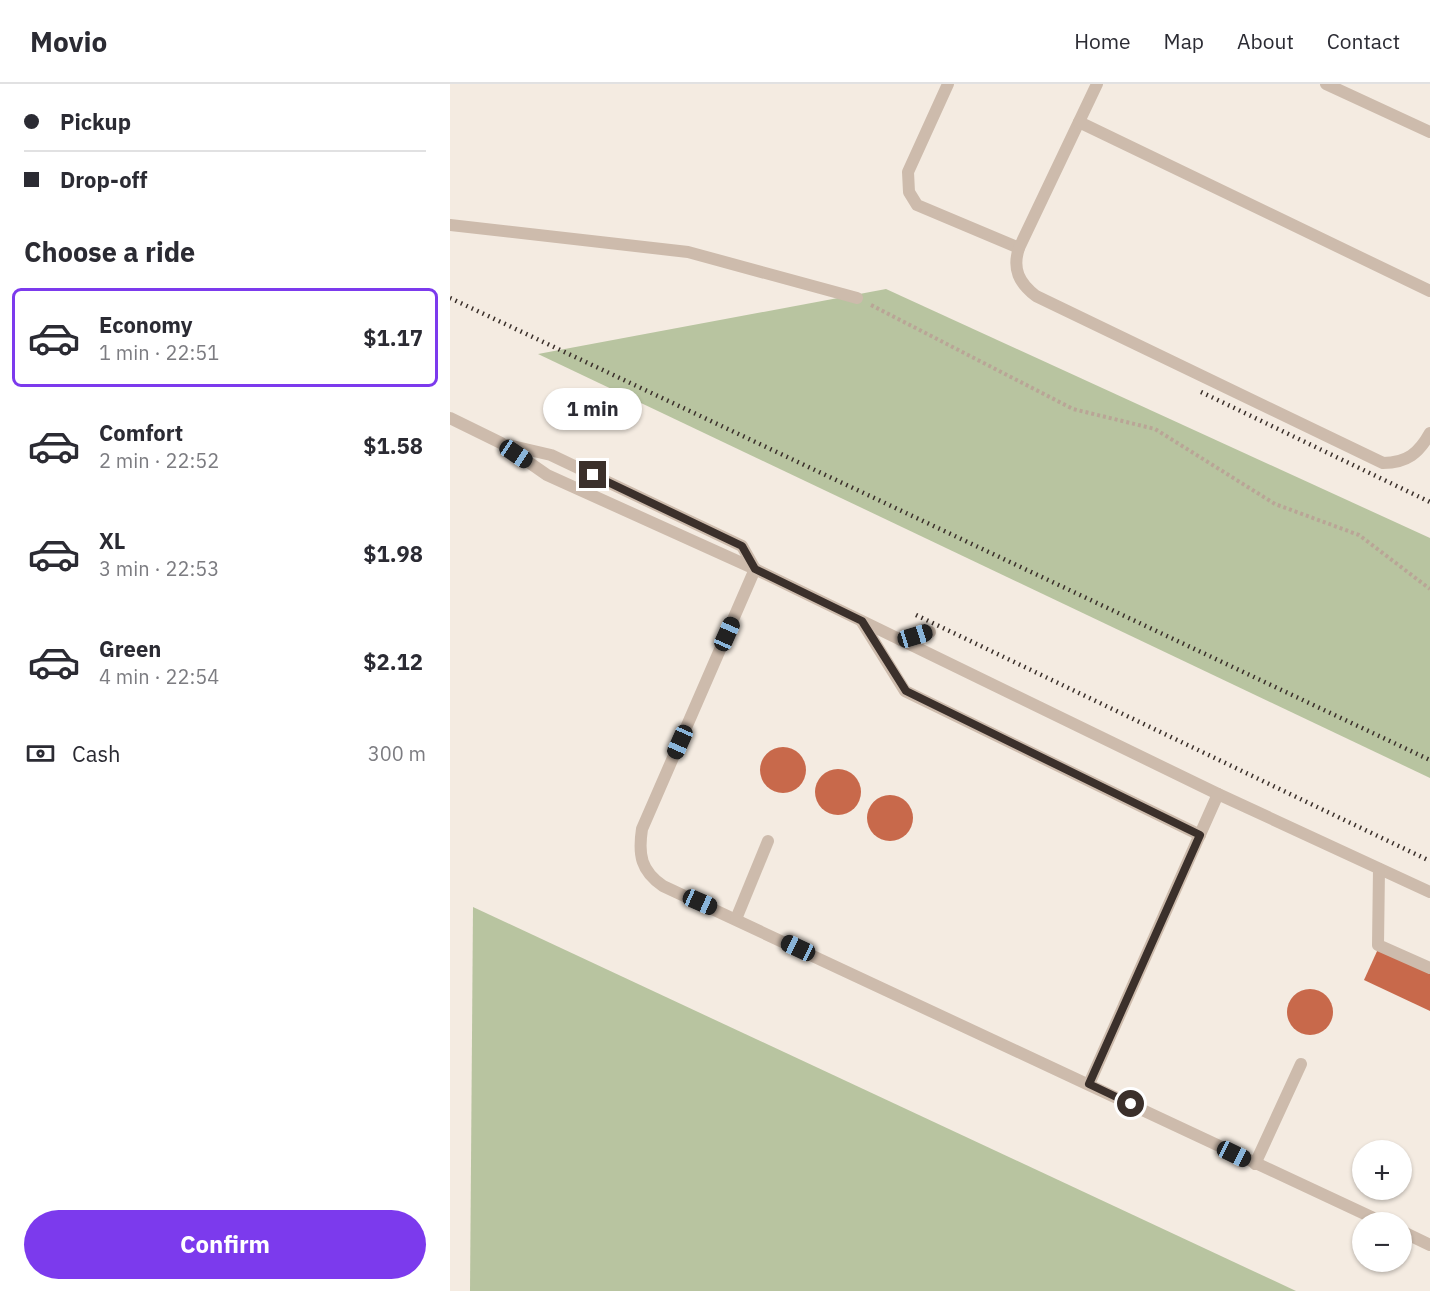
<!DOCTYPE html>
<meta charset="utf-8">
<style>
body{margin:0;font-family:"IBM Plex Sans",sans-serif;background:#f7f7f7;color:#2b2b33;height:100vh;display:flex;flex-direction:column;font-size:22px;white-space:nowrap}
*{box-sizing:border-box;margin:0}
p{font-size:20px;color:#7c7c81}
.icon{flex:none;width:33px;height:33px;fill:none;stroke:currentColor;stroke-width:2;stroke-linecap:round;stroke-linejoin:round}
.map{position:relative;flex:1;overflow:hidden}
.details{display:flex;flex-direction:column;background:#fff;width:450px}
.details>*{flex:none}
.banner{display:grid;align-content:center;height:132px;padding:0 24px;background:#fff}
.buttons{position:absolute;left:902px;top:1056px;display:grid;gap:12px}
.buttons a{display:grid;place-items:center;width:60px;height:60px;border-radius:50%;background:#fff;box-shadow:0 2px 4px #0004;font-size:30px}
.end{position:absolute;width:27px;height:27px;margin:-14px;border:8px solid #3b302b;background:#fff;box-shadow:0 0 0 3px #fff}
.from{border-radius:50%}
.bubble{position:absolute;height:42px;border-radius:21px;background:#fff;box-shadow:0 2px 4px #0004;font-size:20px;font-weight:700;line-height:42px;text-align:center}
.car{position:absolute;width:18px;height:36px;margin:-18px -9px;border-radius:8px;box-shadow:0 0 4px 2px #0007;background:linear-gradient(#222 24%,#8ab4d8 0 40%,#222 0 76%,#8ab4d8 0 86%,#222 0)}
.banner b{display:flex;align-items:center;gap:21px;height:57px;font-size:22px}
.banner b+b{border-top:2px solid #e1e1e2}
.banner i{width:15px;height:15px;background:#2b2b33}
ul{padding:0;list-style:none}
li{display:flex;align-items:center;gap:18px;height:99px;margin:0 12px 9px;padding:0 12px;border:3px solid transparent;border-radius:9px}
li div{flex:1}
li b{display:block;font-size:22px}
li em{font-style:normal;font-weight:700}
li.active{border-color:#7c3aed}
li>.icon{width:54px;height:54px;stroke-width:1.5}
h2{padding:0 24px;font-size:27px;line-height:72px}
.pay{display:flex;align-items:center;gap:15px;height:66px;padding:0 24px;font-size:22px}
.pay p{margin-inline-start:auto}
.button{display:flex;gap:12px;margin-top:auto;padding:12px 24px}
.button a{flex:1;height:69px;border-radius:36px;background:#7c3aed;color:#fff;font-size:24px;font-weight:700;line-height:69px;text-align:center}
header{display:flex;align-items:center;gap:36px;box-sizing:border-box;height:84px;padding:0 30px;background:#fff;border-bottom:2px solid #e1e1e2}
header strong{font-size:28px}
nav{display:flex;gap:33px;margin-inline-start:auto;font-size:21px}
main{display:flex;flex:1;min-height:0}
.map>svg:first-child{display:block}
.green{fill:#b8c4a0}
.building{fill:#c8694b}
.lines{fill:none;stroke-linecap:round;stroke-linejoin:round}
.path{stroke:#b9a596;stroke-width:4;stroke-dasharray:3 3;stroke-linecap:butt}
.lane{stroke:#cdbbac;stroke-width:12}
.rail{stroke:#3b302b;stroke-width:4.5;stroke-dasharray:1.5 4.5;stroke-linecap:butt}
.route{stroke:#3b302b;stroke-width:8}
</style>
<header>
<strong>Movio</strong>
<nav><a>Home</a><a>Map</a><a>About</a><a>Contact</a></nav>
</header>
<main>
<section class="details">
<div class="banner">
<b><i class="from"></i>Pickup</b>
<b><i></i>Drop-off</b>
</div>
<h2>Choose a ride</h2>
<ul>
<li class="active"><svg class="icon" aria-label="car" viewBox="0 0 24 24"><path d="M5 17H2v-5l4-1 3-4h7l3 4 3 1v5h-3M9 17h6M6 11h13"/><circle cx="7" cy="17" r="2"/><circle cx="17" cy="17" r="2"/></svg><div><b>Economy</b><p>1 min · 22:51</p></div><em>$1.17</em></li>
<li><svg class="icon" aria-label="car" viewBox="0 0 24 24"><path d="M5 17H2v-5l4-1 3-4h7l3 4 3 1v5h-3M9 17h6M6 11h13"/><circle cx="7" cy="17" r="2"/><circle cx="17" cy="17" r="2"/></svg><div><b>Comfort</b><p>2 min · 22:52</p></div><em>$1.58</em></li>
<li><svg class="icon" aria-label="car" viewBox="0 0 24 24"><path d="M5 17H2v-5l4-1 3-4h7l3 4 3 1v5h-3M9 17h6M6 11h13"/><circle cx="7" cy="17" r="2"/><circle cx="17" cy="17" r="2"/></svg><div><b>XL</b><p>3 min · 22:53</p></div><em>$1.98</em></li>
<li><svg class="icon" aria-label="car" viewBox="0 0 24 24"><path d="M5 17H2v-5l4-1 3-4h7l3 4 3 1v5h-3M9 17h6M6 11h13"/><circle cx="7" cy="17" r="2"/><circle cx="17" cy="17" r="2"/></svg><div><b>Green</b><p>4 min · 22:54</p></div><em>$2.12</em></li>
</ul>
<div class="pay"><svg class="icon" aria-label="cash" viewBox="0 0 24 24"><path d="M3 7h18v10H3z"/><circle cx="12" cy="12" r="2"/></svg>Cash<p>300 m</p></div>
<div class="button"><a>Confirm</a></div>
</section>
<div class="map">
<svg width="980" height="1207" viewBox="0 0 980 1207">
<rect width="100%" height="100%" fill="#f4ebe1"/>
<!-- green -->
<g class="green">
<path d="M436 205 980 454V694L88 270Z"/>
<path d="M23 823 846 1207H20Z"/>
</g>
<!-- building -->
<g class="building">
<circle cx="333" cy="686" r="23"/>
<circle cx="388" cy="708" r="23"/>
<circle cx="440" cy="734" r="23"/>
<path d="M928 865 980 890V927L914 896Z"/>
<circle cx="860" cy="928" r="23"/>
</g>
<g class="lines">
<!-- path -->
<path class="path" d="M421 221 623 325 705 345 825 420 909 451 980 505"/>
<!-- lane -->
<g class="lane">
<path d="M498 0 458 88 459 108 467 121 569 164"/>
<path d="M647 0 569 164C562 185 569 199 586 212L933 379C957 379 969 369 980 349"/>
<path d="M876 0 980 48"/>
<path d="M629 38 980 207"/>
<path d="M0 141 238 168 407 214"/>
<path d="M0 334 51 359 97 391 305 485 768 710 980 808"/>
<path d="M58 361 101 371 292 462 305 485"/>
<path d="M305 485 192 745C188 771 191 787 213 802L932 1138"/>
<path d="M412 538 455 607 750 751"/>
<path d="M451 556 480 548"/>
<path d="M929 785 928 861 980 884"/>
<path d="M286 835 318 757"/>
<path d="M639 1000 768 710"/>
<path d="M805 1080 851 980"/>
<path d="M951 1147 980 1161"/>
</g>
<!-- rail -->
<g class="rail">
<path d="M0 214 980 676"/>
<path d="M751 308 980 418"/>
<path d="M466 531 980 777"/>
</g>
</g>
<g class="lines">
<!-- route -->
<path class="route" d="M143 391 292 462 305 485 412 537 456 607 750 751 639 1000 681 1020"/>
</g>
</svg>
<div class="buttons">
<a>+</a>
<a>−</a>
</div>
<i class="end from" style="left:681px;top:1020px"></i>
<i class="end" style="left:143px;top:391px"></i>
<div class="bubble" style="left:93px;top:304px;width:99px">1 min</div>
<i class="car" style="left:66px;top:370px;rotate:124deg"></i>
<i class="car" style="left:277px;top:550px;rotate:24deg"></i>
<i class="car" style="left:465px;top:552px;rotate:73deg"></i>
<i class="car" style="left:230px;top:658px;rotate:204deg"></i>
<i class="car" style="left:250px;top:818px;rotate:114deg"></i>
<i class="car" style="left:348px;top:864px;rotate:295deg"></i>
<i class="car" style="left:784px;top:1070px;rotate:116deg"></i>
</div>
</main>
